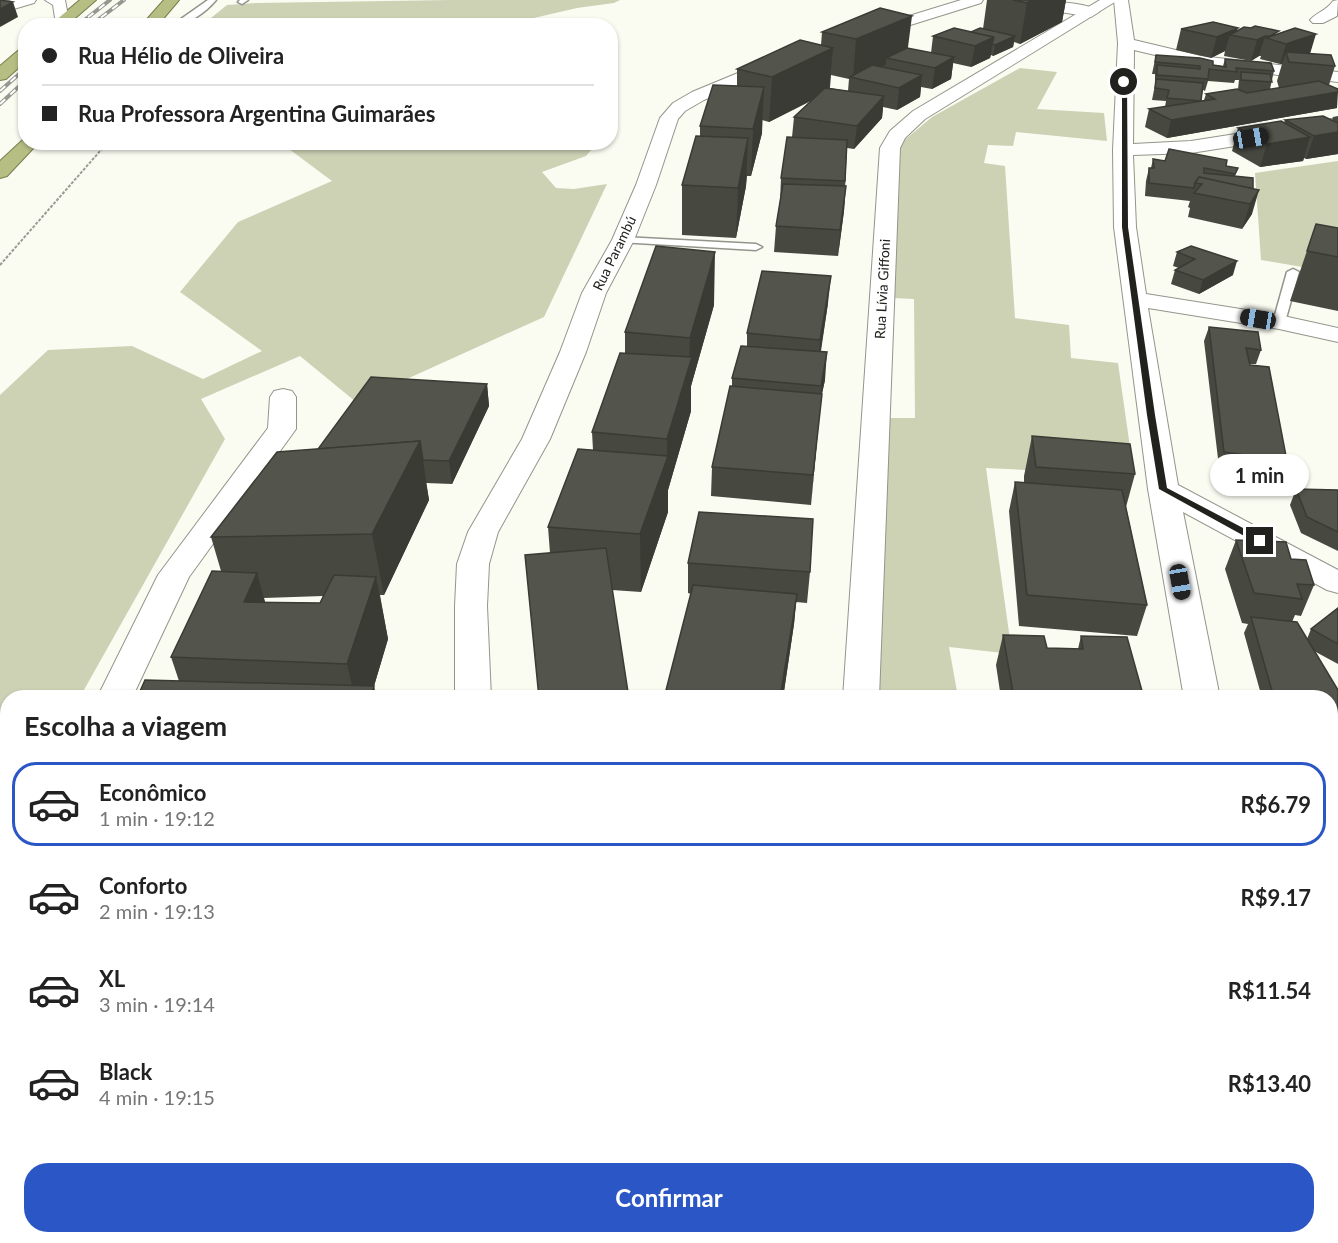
<!DOCTYPE html>
<html lang="pt">
<meta charset="utf-8">
<style>
body{margin:0;font-family:Lato,sans-serif;background:#f6f6f6;color:#222;height:100vh;display:flex;flex-direction:column;font-size:22px;white-space:nowrap}
*{box-sizing:border-box;margin:0}
p{font-size:20px;color:#767676}
.icon{flex:none;width:33px;height:33px;fill:none;stroke:currentColor;stroke-width:2;stroke-linecap:round;stroke-linejoin:round}
.map{position:relative;flex:1;overflow:hidden}
.details{position:absolute;left:0px;top:690px;width:1338px;height:554px;display:flex;flex-direction:column;background:#fff;border-radius:24px 24px 0 0;box-shadow:0 2px 4px #0004}
.details>*{flex:none}
.hud{position:absolute;left:18px;top:18px;width:600px;height:132px;border-radius:24px;box-shadow:0 2px 4px #0004;display:grid;align-content:center;height:132px;padding:0 24px;background:#fff}
.end{position:absolute;width:27px;height:27px;margin:-14px;border:8px solid #21221e;background:#fff;box-shadow:0 0 0 3px #fff}
.from{border-radius:50%}
.bubble{position:absolute;height:42px;border-radius:21px;background:#fff;box-shadow:0 2px 4px #0004;font-size:20px;font-weight:700;line-height:42px;text-align:center}
.car{position:absolute;width:18px;height:36px;margin:-18px -9px;border-radius:8px;box-shadow:0 0 4px 2px #0007;background:linear-gradient(#222 24%,#8ab4d8 0 40%,#222 0 76%,#8ab4d8 0 86%,#222 0)}
.hud b{display:flex;align-items:center;gap:21px;height:57px;font-size:22px}
.hud b+b{border-top:2px solid #e0e0e0}
.hud i{width:15px;height:15px;background:#222}
ul{padding:0;list-style:none}
li{display:flex;align-items:center;gap:18px;height:84px;margin:0 12px 9px;padding:0 12px;border:3px solid transparent;border-radius:24px}
li div{flex:1}
li b{display:block;font-size:22px}
li em{font-style:normal;font-weight:700}
li.selected{border-color:#2b56c5}
li>.icon{width:54px;height:54px;stroke-width:1.5}
h2{padding:0 24px;font-size:27px;line-height:72px}
.action{display:flex;gap:12px;margin-top:auto;padding:12px 24px}
.action a{flex:1;height:69px;border-radius:24px;background:#2b56c5;color:#fff;font-size:24px;font-weight:700;line-height:69px;text-align:center}
.map>svg:first-child{display:block}
.green{fill:#cdd2b5}
.lines{fill:none;stroke-linecap:round;stroke-linejoin:round}
.service-casing{stroke:#93958b;stroke-width:3}
.minor-casing{stroke:#93958b;stroke-width:2}
.tertiary-casing{stroke:#93958b;stroke-width:2}
.trunk-casing{stroke:#777d4c;stroke-width:2}
.path{stroke:#999b93;stroke-width:2;stroke-dasharray:3 1.5;stroke-linecap:butt}
.service{fill:#fff;fill-rule:evenodd}
.minor{fill:#fff;fill-rule:evenodd}
.tertiary{fill:#fff;fill-rule:evenodd}
.trunk{fill:#b7be84;fill-rule:evenodd}
.rail-casing{stroke:#969890;stroke-width:4}
.rail{stroke:#fff;stroke-width:2;stroke-dasharray:7;stroke-linecap:butt}
.wall{fill:#474840;fill-rule:evenodd}
.shaded-wall{fill:#3a3b34}
.building{fill:#53544b;stroke:#3a3b34;stroke-width:1.5}
.route{fill:#21221e}
.labels{text-anchor:middle;dominant-baseline:central;stroke-width:6;stroke-linejoin:round;paint-order:stroke}
.far-street-label{font-size:14px;fill:#21221e;stroke:#fff}
</style>
<div class="map">
<svg width="1338" height="1243" viewBox="0 0 1338 1243">
<rect width="100%" height="100%" fill="#fafcf2"/>
<!-- green -->
<g class="green">
<path d="M450 0H620L614 3 577 8 499 26H212L206 22 227 5 256 3Z"/>
<path d="M1020 68 1057 72 1037 109 1104 113 1107 141 1016 132 1013 146 988 145 984 163 1005 166 1015 318 1069 325 1071 358 1118 363 1134 475 986 468 1012 654 949 647 958 697 876 698 889 418H915L914 299 892 298 901 143 932 117Z"/>
<path d="M311 142 597 143 586 156 542 172 556 188 574 189 607 184 544 317 356 402 300 356 201 399 225 439 80 697 8 698 7 827 0 841V395L48 350 132 346 203 379 262 351 180 292 238 222 332 181 289 149Z"/>
<path d="M1338 161V273L1261 260 1255 173Z"/>
<path d="M895 1236H1112L1117 1243H895Z"/>
</g>
<g class="lines">
<defs>
<g id="service">
<path d="M208 0H216C206 12 187 26 171 26Z"/>
<path d="M240 0H248L242 4 238 2Z"/>
<path d="M623 237 756 244 762 247 756 250 619 242V238Z"/>
<path d="M1293 269 1299 272 1285 322 1283 325H1275L1273 322 1287 272Z"/>
</g>
<g id="minor">
<path d="M961 0H983L981 3 875 36H863L861 33 863 30Z"/>
<path d="M1005 0C1022 0 1088 0 1099 12L1091 17 1012 4Z"/>
<path d="M1114 0H1128L1134 40 1201 56 1338 72V82L1201 66 1134 50 1133 144 1191 141 1338 118V130L1191 153 1133 155 1136 227 1146 294 1279 315 1338 328V342L1279 329 1148 308 1178 485 1338 570V593L1327 590 1183 512 1220 698H1184L1148 489 1114 227 1113 150 1118 43Z"/>
<path d="M1338 0 1337 16 1323 23H1313L1310 20C1317 12 1326 11 1333 1Z"/>
<path d="M779 56 787 61 785 65 704 100 685 111 678 119 656 185 634 240 606 293 586 352 550 439 498 532 489 564 487 606 491 698H455V606L457 564 468 532 522 439 560 352 582 293 612 240 636 185 660 118 673 103 692 92Z"/>
<path d="M283 389 292 391 296 397V429L189 577 132 698H97L158 575 268 428 270 397 274 391Z"/>
<path d="M1330 826 1338 828V863L1330 860Z"/>
<path d="M438 1236H491L488 1243H435Z"/>
<path d="M1157 1236H1211L1214 1243H1160Z"/>
</g>
<g id="tertiary">
<path d="M12 0H36L34 3 0 13V3Z"/>
<path d="M45 0H65L69 21 66 24H56L53 5Z"/>
<path d="M1100 0H1118L925 119 905 138 900 148 879 698H843L880 148 890 131 913 111Z"/>
<rect x="821" y="1236" width="52" height="7"/>
</g>
<g id="trunk">
<path d="M80 0H96L66 26H49Z"/>
<path d="M164 0H179L157 26H141Z"/>
<path d="M26 47V61L6 79 0 80V66L20 49Z"/>
<path d="M26 137V142H39L7 176 0 178V161Z"/>
</g>
</defs>
<!-- service casing -->
<use href="#service" class="service-casing"/>
<!-- minor casing -->
<use href="#minor" class="minor-casing"/>
<!-- tertiary casing -->
<use href="#tertiary" class="tertiary-casing"/>
<!-- trunk casing -->
<use href="#trunk" class="trunk-casing"/>
<!-- path -->
<path class="path" d="M0 265 108 142"/>
<!-- service -->
<use href="#service" class="service"/>
<!-- minor -->
<use href="#minor" class="minor"/>
<!-- tertiary -->
<use href="#tertiary" class="tertiary"/>
<!-- trunk -->
<use href="#trunk" class="trunk"/>
<defs>
<g id="rail">
<path d="M77 26 110 0"/>
<path d="M90 26 124 0"/>
<path d="M0 91 26 68"/>
<path d="M0 104 26 80"/>
</g>
</defs>
<!-- rail casing -->
<use href="#rail" class="rail-casing"/>
<!-- rail -->
<use href="#rail" class="rail"/>
</g>
<!-- wall -->
<g class="wall">
<path d="M987 0H1066L1062 22 1020 44 1014 42 1013 47 993 56 991 55 990 58 971 67 953 63 951 79 932 89 921 87 920 97 897 110 883 107 882 118 854 149 847 148 844 211 838 256 774 252 776 226 780 201 781 178 792 137 794 117 811 101 769 122 762 120V133L751 176H747L746 186 736 238 682 235V185L700 136V126L737 86V69L821 45 822 32 931 53 933 36 971 32 983 29ZM831 75 849 79 848 91 830 88Z"/>
<path d="M1181 29 1237 31 1278 34 1310 53 1335 66 1329 85 1337 108 1167 138 1145 127 1149 109 1165 107 1166 101 1152 100 1155 85V74H1152L1156 55 1213 65 1223 66 1225 59 1274 71 1270 89 1279 88 1277 81 1282 64H1280L1260 59 1261 56H1259L1251 61 1224 56 1225 51 1211 58 1176 50ZM1235 80H1239L1238 89 1206 94 1204 100 1201 101 1203 90 1205 91 1208 81 1234 83Z"/>
<path d="M1338 116V154L1306 159 1304 158 1303 161 1260 167 1232 151 1238 128 1284 123 1285 120H1332L1333 117Z"/>
<path d="M1153 159 1165 161 1226 166 1238 168 1235 176 1253 178 1252 214 1242 229 1188 217 1190 208 1188 207 1190 201 1145 196 1146 181 1149 168H1151Z"/>
<path d="M1316 224 1338 228V311L1290 301Z"/>
<path d="M1191 246 1233 275 1199 294 1171 284 1175 270 1179 268 1173 266 1177 252Z"/>
<path d="M828 303 821 351 825 380 821 398 811 505 711 496 712 467 732 386V378L747 347V333Z"/>
<path d="M714 305 691 386V411L668 490V512L641 592 612 590 628 698H538L550 553 548 527 593 450 592 432 625 353V332Z"/>
<path d="M1209 327 1261 350 1256 364H1249L1287 461 1281 476 1219 467 1204 341Z"/>
<path d="M487 384 489 406 452 484 426 483 429 500 384 595H380L388 639 374 686 376 698H137L179 681 171 657 221 571 211 537 318 449ZM323 596 320 603 265 602 264 598Z"/>
<path d="M1032 436 1135 474 1126 507 1147 605 1137 636 1019 626 1009 511 1015 482 1024 483V476Z"/>
<path d="M1296 489 1338 490V551L1301 533 1290 505Z"/>
<path d="M1236 540 1286 542 1291 559 1306 560 1314 585 1301 616 1295 615 1292 622H1297L1307 639 1311 629 1338 608V664L1314 651 1338 690V727L1330 729V698H1262L1244 633 1248 624 1242 623 1225 569Z"/>
<path d="M688 563 810 572 807 603 796 602 794 624 783 698H664L691 594 688 593Z"/>
<path d="M1003 635 1047 648 1078 649 1081 636 1144 698H1001L996 665Z"/>
</g>
<!-- shaded-wall -->
<g class="shaded-wall">
<path d="M1032 0H1066L1062 22 1020 44 1027 3Z"/>
<path d="M13 2 18 17 0 27V9Z"/>
<path d="M912 16 907 55 886 58V65L855 78H853L856 39Z"/>
<path d="M1238 28 1235 36 1230 35 1225 51 1211 58 1217 37Z"/>
<path d="M1316 34 1310 54 1286 52 1282 64H1280L1286 44Z"/>
<path d="M1015 36 1013 47 993 56 995 45Z"/>
<path d="M1265 36 1259 56 1251 61 1257 40Z"/>
<path d="M994 37 990 58 971 67 975 46Z"/>
<path d="M833 48 829 91 769 122 772 77Z"/>
<path d="M954 57 951 79 932 89 935 68Z"/>
<path d="M922 75 920 97 897 110 899 88Z"/>
<path d="M764 87 762 133 751 176 753 129Z"/>
<path d="M1338 92 1337 108 1167 138 1171 120Z"/>
<path d="M884 96 882 118 854 149 857 126Z"/>
<path d="M1338 132V154L1306 159 1314 136Z"/>
<path d="M1310 137 1303 161 1260 167 1267 144Z"/>
<path d="M748 138 746 186 736 238 738 188Z"/>
<path d="M846 186 844 211 838 256 840 230Z"/>
<path d="M1259 190 1252 214 1242 229 1250 204Z"/>
<path d="M715 252 714 305 691 386V411L668 490V512L641 592 640 534 667 460V439L689 364 690 338Z"/>
<path d="M1237 261 1233 275 1199 294 1203 280Z"/>
<path d="M831 276 828 303 818 367 820 340Z"/>
<path d="M827 352 825 380 821 398 811 505 821 386Z"/>
<path d="M487 384 489 406 452 484 449 461Z"/>
<path d="M420 441 429 500 384 595 372 534Z"/>
<path d="M257 573 274 635 244 602Z"/>
<path d="M376 577 388 639 374 686 376 698H355L347 664Z"/>
<path d="M797 594 794 624 783 698H780Z"/>
<path d="M1338 712V727L1330 729V714Z"/>
</g>
<!-- building -->
<g class="building">
<path d="M0 0 13 2 0 9Z"/>
<path d="M1013 0H1032L1027 3Z"/>
<path d="M880 8 912 16 856 39 822 32Z"/>
<path d="M1213 22 1238 28 1217 37 1181 29Z"/>
<path d="M1255 26 1279 31 1270 36H1265L1257 40 1230 35 1244 27 1251 28Z"/>
<path d="M954 28 994 37 975 46 933 36Z"/>
<path d="M980 28 1015 36 995 45 992 44 994 37 971 32Z"/>
<path d="M1295 28 1316 34 1286 44 1266 38Z"/>
<path d="M800 40 833 48 772 77 737 69Z"/>
<path d="M907 48 954 57 935 68 886 58Z"/>
<path d="M1286 52 1331 55 1335 66 1289 62Z"/>
<path d="M1156 55 1200 58 1213 61V65L1226 67 1225 59 1271 63 1274 71 1236 68 1237 72 1209 69 1208 79 1157 75V65L1200 69V66L1155 62Z"/>
<path d="M872 65 922 75 899 88 850 77Z"/>
<path d="M1241 72 1270 74 1272 82 1241 80Z"/>
<path d="M1156 79 1203 83 1201 101 1167 98 1169 90 1155 88Z"/>
<path d="M1319 81 1338 89V92L1171 120 1149 109 1215 99 1206 94 1237 89 1247 93Z"/>
<path d="M713 85 764 87 753 129 700 126Z"/>
<path d="M825 88 884 96 857 126 794 117Z"/>
<path d="M1323 116 1338 123V132L1314 136 1285 120Z"/>
<path d="M1281 121 1310 137 1267 144 1238 128Z"/>
<path d="M696 136 748 138 738 188 682 185Z"/>
<path d="M787 137 847 140 845 181 781 178Z"/>
<path d="M1169 149 1227 160 1226 166 1238 168 1235 174 1204 168V173L1253 178V189L1199 177 1195 183 1194 188 1149 183V168H1154L1153 159 1165 161Z"/>
<path d="M1199 177 1259 190 1250 204 1194 193 1202 184 1195 183Z"/>
<path d="M783 184 846 186 840 230 776 226Z"/>
<path d="M1316 224 1338 228V257L1307 251Z"/>
<path d="M656 246 715 252 690 338 625 332Z"/>
<path d="M1191 246 1237 261 1203 280 1175 270 1195 259 1177 252Z"/>
<path d="M762 271 831 276 820 340 747 333Z"/>
<path d="M1209 327 1258 332 1261 350 1246 348 1250 365 1269 367 1287 461 1224 452Z"/>
<path d="M741 346 827 352 821 386 732 378Z"/>
<path d="M620 353 692 357 667 439 592 432Z"/>
<path d="M371 377 487 384 449 461 423 460 420 441 318 449Z"/>
<path d="M730 386 822 394 813 475 712 467Z"/>
<path d="M1032 436 1130 444 1135 474 1036 467Z"/>
<path d="M420 441 372 534 211 537 277 452Z"/>
<path d="M578 449 668 456 640 534 548 527Z"/>
<path d="M1015 482 1122 490 1147 605 1027 595Z"/>
<path d="M1296 489 1338 490V532L1307 517Z"/>
<path d="M699 512 813 519 810 572 688 563Z"/>
<path d="M1236 540 1286 542 1291 559 1306 560 1314 585 1297 584 1302 599 1254 593Z"/>
<path d="M606 548 628 692 565 698H539L525 555Z"/>
<path d="M212 571 257 573 244 602 320 603 334 575 376 577 347 664 171 657Z"/>
<path d="M693 585 797 594 780 698H664Z"/>
<path d="M1338 608V644L1311 629Z"/>
<path d="M1251 617 1297 622 1338 690V712L1330 714V698H1274Z"/>
<path d="M1003 635 1044 636 1047 648 1083 649 1081 636 1127 637 1144 698H1097L1058 696V698H1014Z"/>
<path d="M145 680 374 686 370 698H137Z"/>
</g>
<!-- route -->
<path class="route" d="M1124 80 1127 82 1128 227 1155 415 1167 488 1264 539V543H1257L1159 489 1147 415 1122 227V82Z"/>
<g class="labels">
<!-- far-street labels -->
<g class="far-street-label">
<text transform="translate(614 253) rotate(-64)">Rua Parambú</text>
<text transform="translate(882 289) rotate(-87)">Rua Lívia Giffoni</text>
</g>
</g>
</svg>
<i class="end from" style="left:1124px;top:82px"></i>
<i class="end" style="left:1260px;top:541px"></i>
<div class="bubble" style="left:1210px;top:454px;width:99px">1 min</div>
<i class="car" style="left:1251px;top:138px;rotate:81deg"></i>
<i class="car" style="left:1258px;top:319px;rotate:279deg"></i>
<i class="car" style="left:1180px;top:582px;rotate:170deg"></i>
<div class="hud">
<b><i class="from"></i>Rua Hélio de Oliveira</b>
<b><i></i>Rua Professora Argentina Guimarães</b>
</div>
<section class="details">
<h2>Escolha a viagem</h2>
<ul>
<li class="selected"><svg class="icon" aria-label="car" viewBox="0 0 24 24"><path d="M5 17H2v-5l4-1 3-4h7l3 4 3 1v5h-3M9 17h6M6 11h13"/><circle cx="7" cy="17" r="2"/><circle cx="17" cy="17" r="2"/></svg><div><b>Econômico</b><p>1 min · 19:12</p></div><em>R$6.79</em></li>
<li><svg class="icon" aria-label="car" viewBox="0 0 24 24"><path d="M5 17H2v-5l4-1 3-4h7l3 4 3 1v5h-3M9 17h6M6 11h13"/><circle cx="7" cy="17" r="2"/><circle cx="17" cy="17" r="2"/></svg><div><b>Conforto</b><p>2 min · 19:13</p></div><em>R$9.17</em></li>
<li><svg class="icon" aria-label="car" viewBox="0 0 24 24"><path d="M5 17H2v-5l4-1 3-4h7l3 4 3 1v5h-3M9 17h6M6 11h13"/><circle cx="7" cy="17" r="2"/><circle cx="17" cy="17" r="2"/></svg><div><b>XL</b><p>3 min · 19:14</p></div><em>R$11.54</em></li>
<li><svg class="icon" aria-label="car" viewBox="0 0 24 24"><path d="M5 17H2v-5l4-1 3-4h7l3 4 3 1v5h-3M9 17h6M6 11h13"/><circle cx="7" cy="17" r="2"/><circle cx="17" cy="17" r="2"/></svg><div><b>Black</b><p>4 min · 19:15</p></div><em>R$13.40</em></li>
</ul>
<div class="action"><a>Confirmar</a></div>
</section>
</div>
